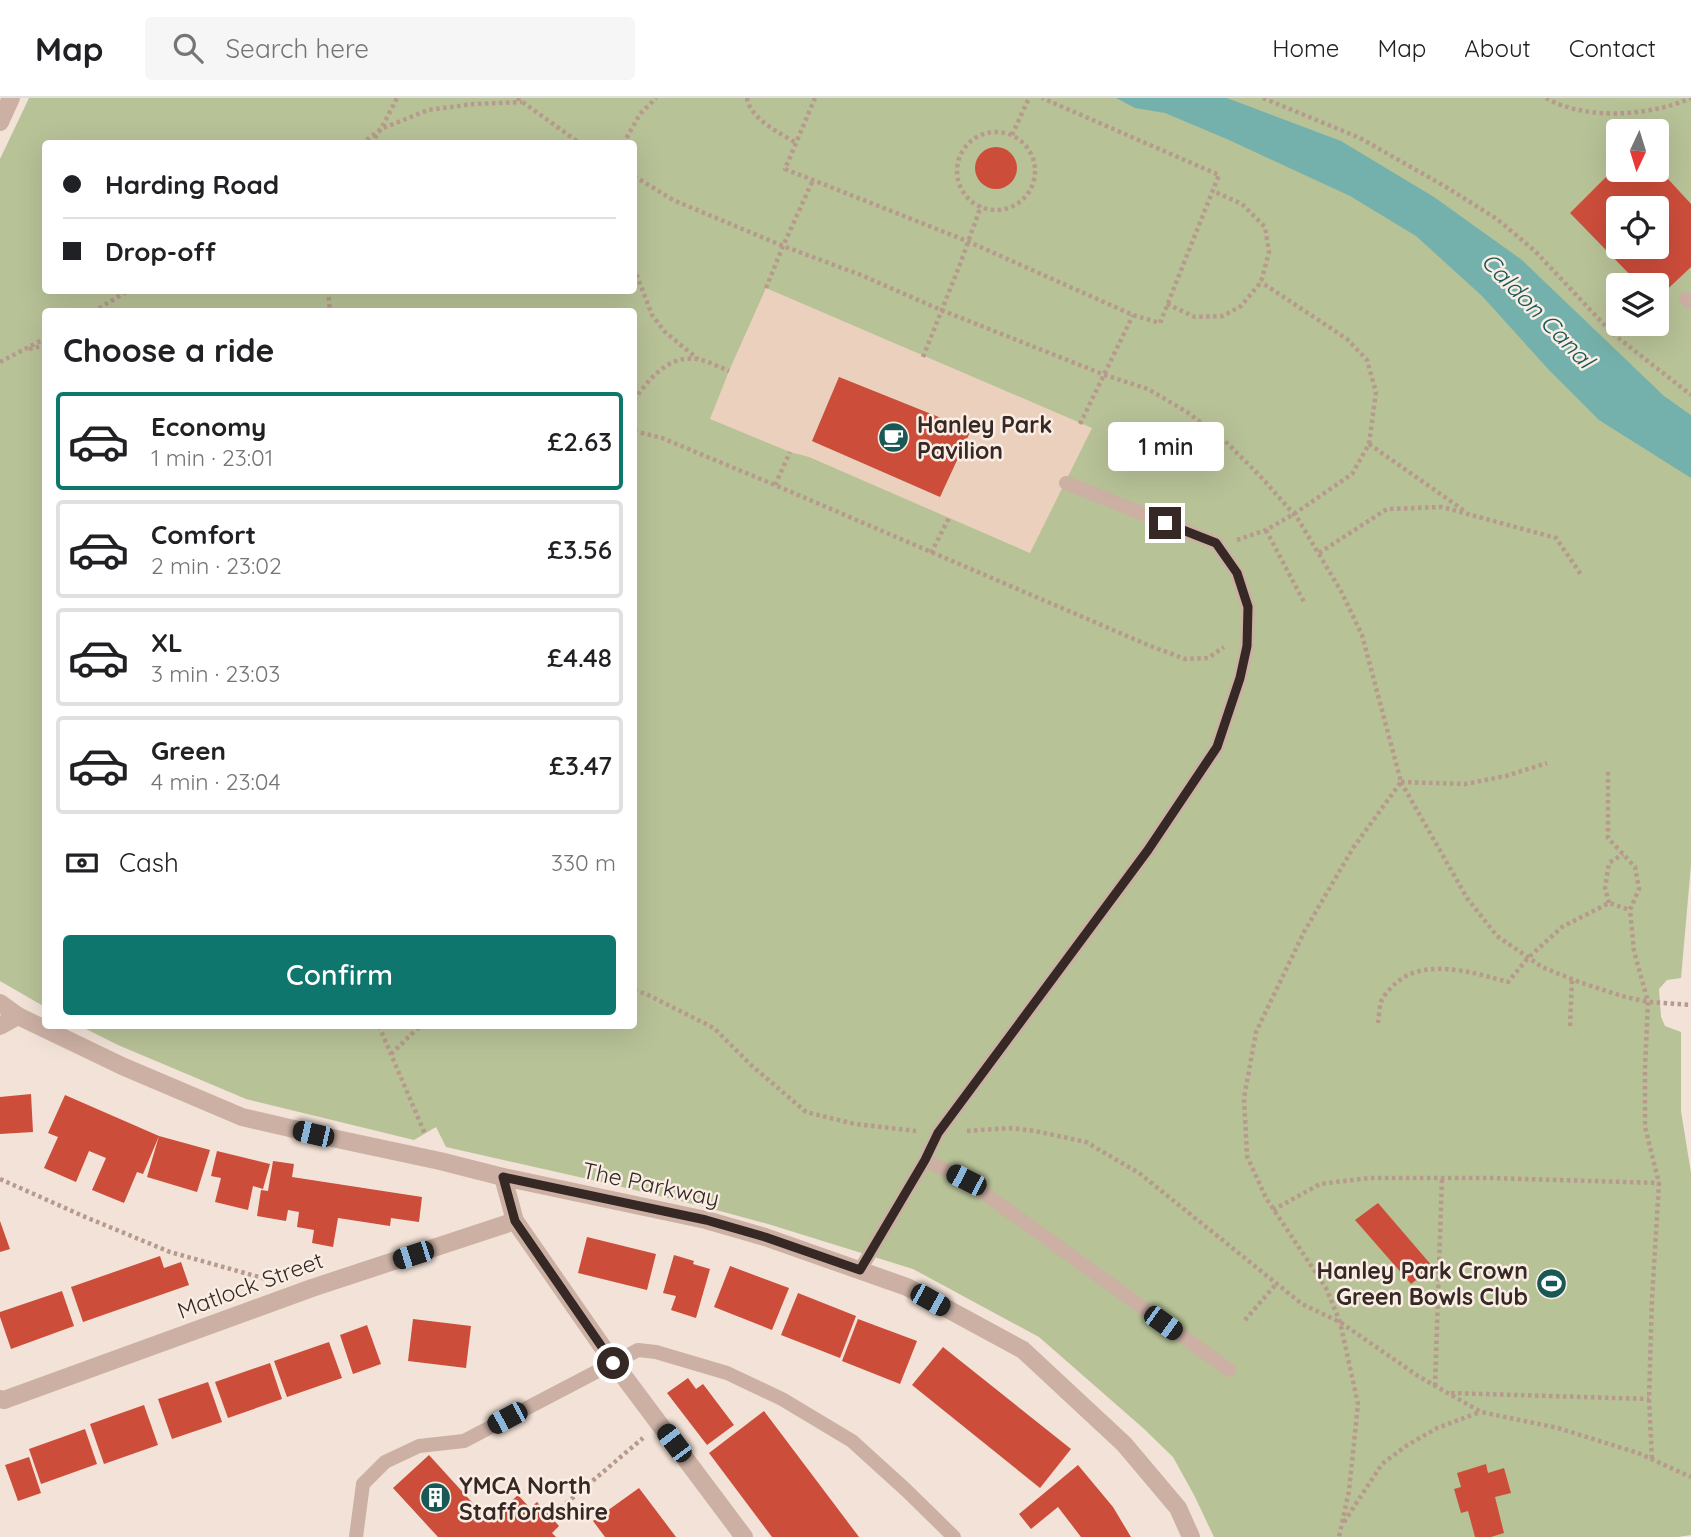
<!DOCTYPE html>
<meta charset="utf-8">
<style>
body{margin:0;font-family:Quicksand,sans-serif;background:#f6f6f6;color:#202124;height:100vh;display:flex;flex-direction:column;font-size:26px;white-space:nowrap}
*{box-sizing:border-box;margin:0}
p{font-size:23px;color:#757577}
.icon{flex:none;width:38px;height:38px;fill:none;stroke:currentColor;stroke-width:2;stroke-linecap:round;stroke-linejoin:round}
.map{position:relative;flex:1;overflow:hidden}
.sheet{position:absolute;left:42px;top:210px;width:595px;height:721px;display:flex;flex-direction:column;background:#fff;border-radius:7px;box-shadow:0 7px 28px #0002}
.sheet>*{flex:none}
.hud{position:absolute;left:42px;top:42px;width:595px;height:154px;border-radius:7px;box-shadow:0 7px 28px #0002;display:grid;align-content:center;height:154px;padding:0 21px;background:#fff}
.needle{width:46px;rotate:184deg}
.tools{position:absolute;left:1606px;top:21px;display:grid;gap:14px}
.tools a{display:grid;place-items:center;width:63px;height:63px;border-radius:7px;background:#fff;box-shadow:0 7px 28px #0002;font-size:35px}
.end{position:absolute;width:32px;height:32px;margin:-16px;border:9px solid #352825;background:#fff;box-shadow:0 0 0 4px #fff}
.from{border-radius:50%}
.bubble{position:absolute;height:49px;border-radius:7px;background:#fff;box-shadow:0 7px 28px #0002;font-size:23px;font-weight:600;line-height:49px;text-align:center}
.car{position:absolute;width:21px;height:42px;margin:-21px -10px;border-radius:9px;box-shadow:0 0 5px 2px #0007;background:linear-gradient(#222 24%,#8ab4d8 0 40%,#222 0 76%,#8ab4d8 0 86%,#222 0)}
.hud b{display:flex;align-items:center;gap:24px;height:66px;font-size:26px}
.hud b+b{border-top:2px solid #e0e0e0}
.hud i{width:18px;height:18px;background:#202124}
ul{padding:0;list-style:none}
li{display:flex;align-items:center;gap:21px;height:98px;margin:0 14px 10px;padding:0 7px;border:4px solid #e0e0e0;border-radius:7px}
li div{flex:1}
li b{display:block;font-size:26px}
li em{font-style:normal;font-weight:600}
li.on{border-color:#0f766e}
li>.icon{width:63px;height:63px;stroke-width:1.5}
h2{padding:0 21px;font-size:32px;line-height:84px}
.pay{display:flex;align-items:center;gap:18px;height:77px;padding:0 21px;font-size:26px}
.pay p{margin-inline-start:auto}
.button{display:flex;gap:14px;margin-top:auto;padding:14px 21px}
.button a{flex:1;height:80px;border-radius:7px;background:#0f766e;color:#fff;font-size:28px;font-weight:600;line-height:80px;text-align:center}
header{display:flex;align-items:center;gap:42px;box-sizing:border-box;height:98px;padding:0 35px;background:#fff;border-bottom:2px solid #e0e0e0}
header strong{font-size:33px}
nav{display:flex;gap:38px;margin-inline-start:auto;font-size:24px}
.search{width:490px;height:63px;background:#f6f6f6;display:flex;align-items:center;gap:18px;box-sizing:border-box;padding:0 24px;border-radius:7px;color:#757577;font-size:26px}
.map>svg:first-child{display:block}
.green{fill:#b8c297;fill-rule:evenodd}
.plaza{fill:#ebd1bd;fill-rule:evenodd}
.water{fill:#75b1ac}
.building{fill:#cd4d3b;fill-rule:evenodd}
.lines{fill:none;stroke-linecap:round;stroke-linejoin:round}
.path{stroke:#b79a8d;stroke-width:4.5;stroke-dasharray:3.5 3.5;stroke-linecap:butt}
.service{stroke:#cbb0a3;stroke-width:14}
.minor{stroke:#cbb0a3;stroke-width:18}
.route{stroke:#352825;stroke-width:9}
.labels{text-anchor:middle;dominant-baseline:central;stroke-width:5;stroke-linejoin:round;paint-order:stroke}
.poi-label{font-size:23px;font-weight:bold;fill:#352825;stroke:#faede3;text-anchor:start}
.street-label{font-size:23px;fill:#352825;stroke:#faede3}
.water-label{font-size:24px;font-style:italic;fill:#195955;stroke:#faede3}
</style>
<header>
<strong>Map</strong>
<div class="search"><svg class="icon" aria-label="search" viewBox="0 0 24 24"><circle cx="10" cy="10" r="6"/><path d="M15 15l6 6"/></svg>Search here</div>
<nav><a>Home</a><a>Map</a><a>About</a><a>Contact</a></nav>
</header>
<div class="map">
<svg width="1691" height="1439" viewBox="0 0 1691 1439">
<rect width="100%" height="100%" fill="#f2e2d7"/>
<!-- green -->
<path class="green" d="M29 0H1691V767L1681 880 1667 882 1659 891 1661 919 1665 928 1681 934V1013L1691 1075V1437L1678 1439H1214L1194 1397 1173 1359 1143 1330 1039 1239 913 1171 768 1126 709 1110 610 1086 446 1049 436 1029 414 1042 246 1001 118 947 80 928H634V214H46L45 909 0 883V61ZM1619 33H1657V72H1619ZM46 46H634V192H46ZM1619 110H1657V149H1619ZM1619 187H1657V226H1619Z"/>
<!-- plaza -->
<path class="plaza" d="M766 190 1092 330 1030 455 809 359 790 354 710 321 729 273ZM839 279 971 332 940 398 812 343Z"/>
<!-- water -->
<path class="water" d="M1116 0H1227L1341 43 1434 99 1522 162 1664 298 1691 317V380L1599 322 1549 272 1482 198 1416 138 1350 98 1229 42 1165 15 1135 10Z"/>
<!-- building -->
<g class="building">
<circle cx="996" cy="70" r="21"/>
<path d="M1619 66V72H1657V69L1691 106V169L1657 201V187H1640L1570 115ZM1619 110H1657V149H1619Z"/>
<path d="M839 279 971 332 940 399 812 343Z"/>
<path d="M31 996 33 1034 0 1036V999Z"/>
<path d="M65 997 159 1038 210 1052 197 1094 147 1079 159 1038 143 1076 137 1074 124 1105 92 1092 106 1060 89 1053 76 1084 44 1070 58 1039 48 1035Z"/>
<path d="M217 1053 270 1066 263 1091 253 1088 248 1112 215 1104 221 1080 211 1078Z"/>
<path d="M273 1063 294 1066 292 1079 422 1099 419 1124 391 1120 390 1128 338 1120 333 1149 312 1145 314 1132 297 1129 299 1114 288 1112 286 1123 257 1118 261 1092 268 1093Z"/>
<path d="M1378 1105 1433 1169 1411 1186 1355 1122Z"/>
<path d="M0 1123 10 1151 0 1154Z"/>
<path d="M587 1139 656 1156 647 1192 578 1175Z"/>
<path d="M674 1157 694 1163 693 1166 710 1171 696 1220 671 1212 676 1198 663 1195Z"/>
<path d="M160 1158 164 1170 181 1164 189 1187 83 1224 71 1189Z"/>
<path d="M730 1168 789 1190 772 1232 714 1209Z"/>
<path d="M62 1193 74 1228 11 1251 0 1219V1214Z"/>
<path d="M798 1195 856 1218 840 1260 781 1237Z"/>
<path d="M413 1221 471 1228 466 1270 408 1263Z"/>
<path d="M858 1221 917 1243 900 1286 842 1263Z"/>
<path d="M367 1227 381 1266 353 1276 340 1237Z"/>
<path d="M329 1244 342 1280 287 1299 274 1263Z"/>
<path d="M943 1249 1071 1351 1040 1390 912 1287Z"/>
<path d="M270 1265 282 1301 228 1320 215 1284Z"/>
<path d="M688 1280 696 1291 703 1286 734 1327 707 1347 667 1295Z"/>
<path d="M208 1284 222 1324 172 1341 158 1301Z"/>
<path d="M144 1307 158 1347 104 1366 90 1326Z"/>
<path d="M764 1313 859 1439H772L709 1355Z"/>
<path d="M85 1331 97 1366 41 1386 29 1351Z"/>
<path d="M429 1357 489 1423 518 1397 530 1410 537 1404 559 1428 552 1435 556 1439H438L393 1390Z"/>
<path d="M29 1359 41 1395 18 1403 5 1367Z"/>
<path d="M1486 1366 1488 1375 1504 1370 1511 1395 1495 1399 1504 1435 1491 1439H1475L1468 1413 1461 1415 1454 1391 1461 1389 1457 1375Z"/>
<path d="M1078 1367 1113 1409 1131 1439H1081L1058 1409 1031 1431 1019 1416Z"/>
<path d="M639 1390 676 1439H605L593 1423Z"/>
</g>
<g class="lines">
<!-- path -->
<g class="path">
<path d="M517 0 581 46"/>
<path d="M747 0C750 21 780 35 796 45"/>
<path d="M815 0 785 71 967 143 1133 217 1160 225 1219 77 1042 0"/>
<path d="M1263 0 1360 40 1446 89 1497 121 1534 152 1612 235 1691 297"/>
<path d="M1546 0C1586 23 1650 18 1691 0"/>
<circle cx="996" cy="73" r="39"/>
<path d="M1012 37 1029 0"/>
<path d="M361 46 381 31 397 0"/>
<path d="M371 46 381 31 428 12 474 6 522 4"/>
<path d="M623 46 640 16 656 0"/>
<path d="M634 78 673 102 783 148 861 177 941 212 1105 277 1148 291 1187 314 1224 342 1262 380 1298 421 1341 493 1362 537 1401 684 1353 750 1304 834 1256 934 1244 1000 1247 1058 1266 1100 1326 1190 1340 1224 1358 1306 1349 1393 1339 1439"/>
<path d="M634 170 652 217 665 234 698 261"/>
<path d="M766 190 783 148 813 82"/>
<path d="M328 192 330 214"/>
<path d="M1167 206 1195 219 1223 218 1241 208 1261 184 1269 154 1265 129 1242 106 1213 93"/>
<path d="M93 214 129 192"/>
<path d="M29 251 46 247"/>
<path d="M923 259 959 169 981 108"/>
<path d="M0 264 46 240"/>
<path d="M634 302C649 281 668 257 697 261 708 263 719 269 729 273"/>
<path d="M1080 326 1133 217"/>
<path d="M634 333 662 340 775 387 1148 547 1185 561 1208 560 1224 549"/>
<path d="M1369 346 1466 414"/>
<path d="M775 387 790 354"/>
<path d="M1266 432 1305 506"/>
<path d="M1237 442 1266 432 1294 416 1352 376 1369 346 1376 294 1367 262 1347 241 1261 184"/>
<path d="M931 455 949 420"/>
<path d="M1319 455 1387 411 1442 409 1556 440 1582 478"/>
<path d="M1608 674V740L1635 769 1639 791 1630 812 1634 853 1648 904 1645 970V1029L1659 1085 1652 1201 1649 1301 1652 1361"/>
<path d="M1401 684 1467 800 1497 838 1542 869 1579 884 1622 898 1648 904 1691 907"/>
<path d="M1401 684 1465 686 1506 678 1547 665"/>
<path d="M1609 805 1605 790 1609 765 1623 756"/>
<path d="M634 892 646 896 714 930 751 967 806 1014 855 1026 916 1033"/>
<path d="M1378 925C1379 919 1379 910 1381 904 1382 899 1387 895 1390 891 1419 857 1471 874 1508 884L1528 860 1562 829 1609 805 1630 812"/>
<path d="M379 928 425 1036"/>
<path d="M1570 928 1572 882"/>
<path d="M391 956 420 928"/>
<path d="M967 1033 1011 1030 1035 1033 1086 1044 1139 1075 1302 1206 1340 1224 1418 1278 1481 1314 1558 1330 1638 1355 1691 1379"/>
<path d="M0 1081 83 1118 170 1154 266 1181"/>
<path d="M1273 1112 1320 1086 1369 1080H1490L1659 1085"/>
<path d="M1245 1222 1277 1185"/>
<path d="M1435 1288 1442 1080"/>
<path d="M1451 1295 1649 1301"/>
<path d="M550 1419 643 1340"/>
<path d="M1344 1424 1382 1366 1406 1348 1437 1330 1480 1314"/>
</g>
<!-- service -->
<g class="service">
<path d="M1686 201 1691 205"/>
<path d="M925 1062 966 1082 1229 1272"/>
<path d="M860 1172 925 1062 938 1035 1148 752 1217 649 1240 580 1247 549 1248 509 1237 475 1216 445 1066 385"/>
<path d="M356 1439 363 1386 385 1364 419 1348 464 1343 638 1252 656 1254 727 1275 782 1301 852 1343 906 1392 954 1439"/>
</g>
<!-- minor -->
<g class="minor">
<path d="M0 24 11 0"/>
<path d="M0 905 18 918 122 968 242 1019 337 1041 440 1063 503 1079 706 1122 765 1139 907 1189 1023 1252 1124 1346 1178 1410 1191 1439"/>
<path d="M0 928 18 918"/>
<path d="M503 1079 515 1123 613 1264 744 1439"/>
<path d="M0 1301 4 1302 312 1190 515 1123"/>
</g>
</g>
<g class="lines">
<!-- route -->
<path class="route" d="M613 1265 515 1123 503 1079 706 1122 765 1139 860 1172 925 1062 938 1035 1148 752 1217 649 1240 580 1247 548 1248 509 1237 475 1216 445 1165 425"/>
</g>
<!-- icons -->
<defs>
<symbol id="cafe-disc" viewBox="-11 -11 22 22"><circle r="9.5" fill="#195955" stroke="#faede3"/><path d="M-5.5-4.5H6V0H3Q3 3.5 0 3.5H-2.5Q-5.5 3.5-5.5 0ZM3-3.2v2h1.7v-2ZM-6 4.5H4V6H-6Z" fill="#fff"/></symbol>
<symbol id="stadium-disc" viewBox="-11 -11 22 22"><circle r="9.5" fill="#195955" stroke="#faede3"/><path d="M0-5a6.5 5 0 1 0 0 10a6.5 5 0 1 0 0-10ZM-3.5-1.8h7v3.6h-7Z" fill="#fff"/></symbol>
<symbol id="building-disc" viewBox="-11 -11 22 22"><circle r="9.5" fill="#195955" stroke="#faede3"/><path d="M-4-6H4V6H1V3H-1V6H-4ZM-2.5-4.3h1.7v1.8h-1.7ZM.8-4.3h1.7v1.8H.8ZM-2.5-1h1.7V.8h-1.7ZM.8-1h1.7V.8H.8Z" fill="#fff"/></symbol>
</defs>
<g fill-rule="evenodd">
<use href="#cafe-disc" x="876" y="322" width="35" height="35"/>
<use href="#stadium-disc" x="1534" y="1168" width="35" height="35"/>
<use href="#building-disc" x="418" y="1382" width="35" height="35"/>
</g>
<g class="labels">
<!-- poi labels -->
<g class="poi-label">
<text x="917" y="326">Hanley Park<tspan x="917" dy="26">Pavilion</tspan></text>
<text x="1528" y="1172" text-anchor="end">Hanley Park Crown<tspan x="1528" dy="26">Green Bowls Club</tspan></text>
<text x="459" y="1387">YMCA North<tspan x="459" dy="26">Staffordshire</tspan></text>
</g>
<!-- street labels -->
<g class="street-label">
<text transform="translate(651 1086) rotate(12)">The Parkway</text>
<text transform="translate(250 1187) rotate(-20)">Matlock Street</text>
</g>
<!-- water labels -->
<g class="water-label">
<text transform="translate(1538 212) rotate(46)">Caldon Canal</text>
</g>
</g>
</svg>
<div class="tools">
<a><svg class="needle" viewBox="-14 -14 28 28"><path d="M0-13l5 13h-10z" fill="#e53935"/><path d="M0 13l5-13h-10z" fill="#757577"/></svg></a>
<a><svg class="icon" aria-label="locate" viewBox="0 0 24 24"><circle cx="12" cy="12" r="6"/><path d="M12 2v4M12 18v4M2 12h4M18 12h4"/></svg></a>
<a><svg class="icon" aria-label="layers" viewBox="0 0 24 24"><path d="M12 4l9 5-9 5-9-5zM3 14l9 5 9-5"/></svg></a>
</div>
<i class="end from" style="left:613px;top:1265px"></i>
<i class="end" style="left:1165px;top:425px"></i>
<div class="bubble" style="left:1108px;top:324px;width:116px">1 min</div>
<i class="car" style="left:313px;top:1036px;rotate:283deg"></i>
<i class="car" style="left:966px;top:1082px;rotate:297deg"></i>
<i class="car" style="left:413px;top:1157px;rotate:252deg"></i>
<i class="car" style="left:930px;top:1202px;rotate:119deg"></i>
<i class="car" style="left:1163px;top:1225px;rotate:126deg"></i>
<i class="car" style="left:507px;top:1320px;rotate:242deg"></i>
<i class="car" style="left:674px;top:1345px;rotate:323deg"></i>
<div class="hud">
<b><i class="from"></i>Harding Road</b>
<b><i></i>Drop-off</b>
</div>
<section class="sheet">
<h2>Choose a ride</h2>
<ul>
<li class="on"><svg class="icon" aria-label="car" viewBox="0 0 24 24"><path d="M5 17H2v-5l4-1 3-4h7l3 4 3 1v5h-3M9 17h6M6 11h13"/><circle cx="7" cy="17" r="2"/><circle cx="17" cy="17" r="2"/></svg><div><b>Economy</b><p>1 min · 23:01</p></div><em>£2.63</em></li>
<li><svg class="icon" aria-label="car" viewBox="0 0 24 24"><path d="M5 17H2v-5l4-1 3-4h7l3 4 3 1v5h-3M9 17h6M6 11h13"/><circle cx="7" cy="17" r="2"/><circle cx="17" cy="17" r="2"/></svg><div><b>Comfort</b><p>2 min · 23:02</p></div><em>£3.56</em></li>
<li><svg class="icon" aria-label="car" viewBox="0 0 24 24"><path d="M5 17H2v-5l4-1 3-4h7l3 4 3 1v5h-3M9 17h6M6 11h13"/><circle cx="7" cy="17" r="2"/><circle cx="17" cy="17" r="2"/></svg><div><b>XL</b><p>3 min · 23:03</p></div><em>£4.48</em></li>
<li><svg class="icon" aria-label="car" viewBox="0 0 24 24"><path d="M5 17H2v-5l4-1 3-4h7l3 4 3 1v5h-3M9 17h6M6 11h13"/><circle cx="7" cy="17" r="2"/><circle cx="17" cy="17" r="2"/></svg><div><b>Green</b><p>4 min · 23:04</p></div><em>£3.47</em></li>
</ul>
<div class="pay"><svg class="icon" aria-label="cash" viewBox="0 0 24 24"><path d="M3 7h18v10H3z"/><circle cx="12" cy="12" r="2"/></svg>Cash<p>330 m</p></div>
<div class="button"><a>Confirm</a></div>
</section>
</div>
